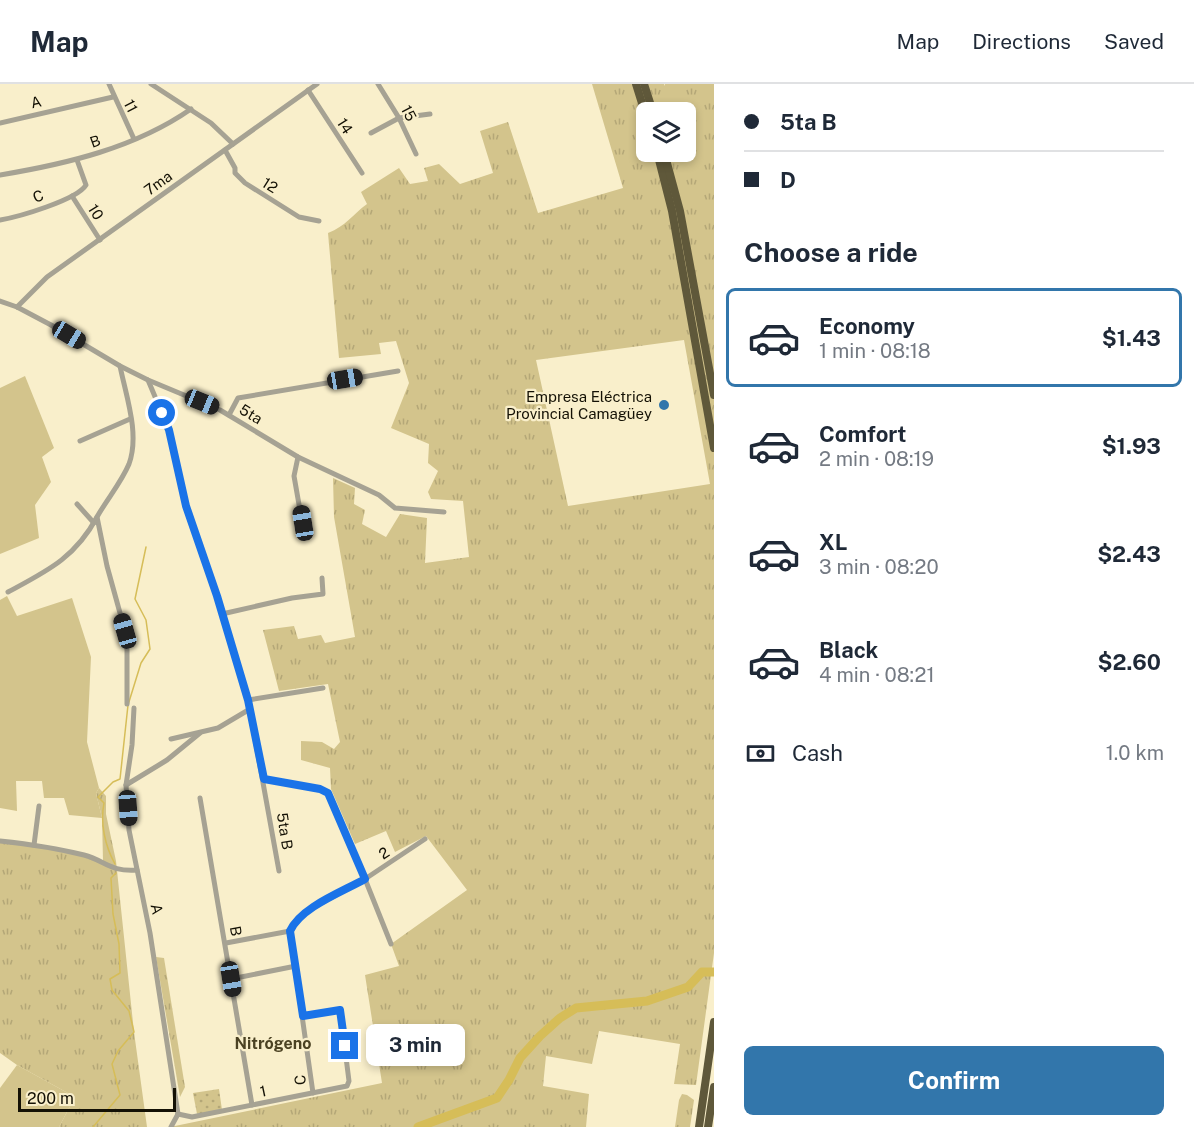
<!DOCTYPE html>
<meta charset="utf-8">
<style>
body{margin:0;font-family:"Public Sans",sans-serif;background:#f6f6f7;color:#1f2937;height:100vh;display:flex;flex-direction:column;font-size:22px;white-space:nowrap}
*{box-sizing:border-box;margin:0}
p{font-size:20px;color:#747a83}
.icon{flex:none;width:33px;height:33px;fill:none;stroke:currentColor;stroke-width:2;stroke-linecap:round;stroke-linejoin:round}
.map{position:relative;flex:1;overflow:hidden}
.details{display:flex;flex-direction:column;background:#fff;width:480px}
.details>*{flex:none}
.guide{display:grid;align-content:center;height:132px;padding:0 30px;background:#fff}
.buttons{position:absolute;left:636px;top:18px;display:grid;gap:12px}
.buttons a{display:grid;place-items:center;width:60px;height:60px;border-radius:9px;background:#fff;box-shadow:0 3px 9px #0003;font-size:30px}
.scale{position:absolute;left:18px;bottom:15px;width:158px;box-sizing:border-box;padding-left:6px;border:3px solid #141105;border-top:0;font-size:16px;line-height:21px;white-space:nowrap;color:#141105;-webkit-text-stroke:4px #f9efcb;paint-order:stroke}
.end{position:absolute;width:27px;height:27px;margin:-14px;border:8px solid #1a73e8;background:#fff;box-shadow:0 0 0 3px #fff}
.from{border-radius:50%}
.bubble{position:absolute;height:42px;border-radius:9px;background:#fff;box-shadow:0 3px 9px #0003;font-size:20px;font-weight:700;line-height:42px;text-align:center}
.car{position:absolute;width:18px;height:36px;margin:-18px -9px;border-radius:8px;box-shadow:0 0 4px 2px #0007;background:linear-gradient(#222 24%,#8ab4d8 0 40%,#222 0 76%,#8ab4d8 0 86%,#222 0)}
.guide b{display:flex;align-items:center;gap:21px;height:57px;font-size:22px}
.guide b+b{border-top:2px solid #e0e1e3}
.guide i{width:15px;height:15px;background:#1f2937}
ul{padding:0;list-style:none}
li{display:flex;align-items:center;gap:18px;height:99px;margin:0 12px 9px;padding:0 18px;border:3px solid transparent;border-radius:9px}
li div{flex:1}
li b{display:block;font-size:22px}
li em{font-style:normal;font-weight:700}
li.active{border-color:#3276ab}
li>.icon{width:54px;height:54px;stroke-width:1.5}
h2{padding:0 30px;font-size:27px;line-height:72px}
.pay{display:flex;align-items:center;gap:15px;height:66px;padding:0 30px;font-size:22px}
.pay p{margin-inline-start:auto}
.cta{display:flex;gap:12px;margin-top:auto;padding:12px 30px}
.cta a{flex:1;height:69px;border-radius:9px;background:#3276ab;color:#fff;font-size:24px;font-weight:700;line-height:69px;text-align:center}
header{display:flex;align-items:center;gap:36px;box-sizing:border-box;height:84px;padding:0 30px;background:#fff;border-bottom:2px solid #e0e1e3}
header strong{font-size:28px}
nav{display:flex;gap:33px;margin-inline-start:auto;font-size:21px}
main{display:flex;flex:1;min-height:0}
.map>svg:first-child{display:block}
.grass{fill:url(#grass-tufts);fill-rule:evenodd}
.park{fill:url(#park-dots)}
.garden{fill:#d3c48c}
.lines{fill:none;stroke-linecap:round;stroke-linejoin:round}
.stream{stroke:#d6bd58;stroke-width:1.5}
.river{stroke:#d6bd58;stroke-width:9}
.minor{stroke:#a6a293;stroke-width:5}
.trunk{stroke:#5f583a;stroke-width:8}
.route{stroke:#1a73e8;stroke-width:8}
.poi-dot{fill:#3276ab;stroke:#f9efcb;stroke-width:2}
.labels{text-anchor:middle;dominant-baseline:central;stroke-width:4.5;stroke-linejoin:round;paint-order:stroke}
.street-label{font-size:15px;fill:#141105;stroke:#f9efcb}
.poi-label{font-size:15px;fill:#141105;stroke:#f9efcb;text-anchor:end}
.neighbourhood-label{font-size:16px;font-weight:bold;fill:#4b4223;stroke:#f9efcb}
</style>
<header>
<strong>Map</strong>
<nav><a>Map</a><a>Directions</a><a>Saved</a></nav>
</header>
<main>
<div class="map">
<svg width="714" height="1043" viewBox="0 0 714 1043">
<defs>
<pattern id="grass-tufts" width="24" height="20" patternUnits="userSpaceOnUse" patternTransform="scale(1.5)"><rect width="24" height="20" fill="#d3c48c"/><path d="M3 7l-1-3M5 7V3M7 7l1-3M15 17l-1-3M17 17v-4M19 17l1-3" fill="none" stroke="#b4a777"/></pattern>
<pattern id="park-dots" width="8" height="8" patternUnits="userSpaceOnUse" patternTransform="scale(1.5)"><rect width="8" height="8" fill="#d3c48c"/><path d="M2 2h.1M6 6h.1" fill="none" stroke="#b4a777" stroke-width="1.8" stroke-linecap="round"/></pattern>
</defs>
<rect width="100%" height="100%" fill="#f9efcb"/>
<!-- grass -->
<g class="grass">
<path d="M592 0H664L665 2V0H714V869L696 1001 674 1000 680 960 599 947 592 980 546 972 543 1002 589 1010 586 1043H170L382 999 365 891 399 882 391 860 467 806 426 752 395 768 386 747 355 760 331 705 330 684 301 676V657L322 658 334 665 340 658 328 600 279 607 263 546 294 542 298 555 321 551 325 559 355 553 334 433 333 394 355 404 354 420 365 426 362 440 386 453 400 430 427 434 425 479 469 473 463 417 431 415 428 408 438 387 428 379 429 360 391 344 409 299 396 257 379 259 381 270 339 274 328 149C346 142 352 131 367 120L361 108 399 84 410 100 428 97 424 84 439 80 460 100 493 89 480 47 508 38 538 129 623 104ZM646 28H686V68H646ZM684 256 710 400 568 422 536 276Z"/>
<path d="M99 704 106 712V730L116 777 134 948 147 1043H59L75 1013 17 981 0 969V758L34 761 103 777 102 734 96 709Z"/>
<path d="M156 873 164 874 185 1003 180 1013Z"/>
<path d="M682 1010 687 1011 694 1016 690 1043H675L679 1016Z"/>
</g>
<!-- park -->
<path class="park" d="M219 1005 222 1026 197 1030 193 1009Z"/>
<!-- garden -->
<g class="garden">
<path d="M25 292 54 364 42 373 51 398 35 421 39 454 0 470V304Z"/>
<path d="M7 512 17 532 72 514 91 573 87 658 99 704 96 709 102 734 69 731 64 714H44L42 697H16L17 727 0 724V516Z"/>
<path d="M17 981 75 1013 59 1043H0V1004Z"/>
</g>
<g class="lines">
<!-- stream -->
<g class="stream">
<path d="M115 780C105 762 100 739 104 719L98 713 113 698 120 695 128 621 141 579 150 565 146 536 135 515 146 463"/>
<path d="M93 1043 120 1011 112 980 118 967 134 948 129 927 112 906 110 895 120 889 119 860 113 830 111 794 116 789"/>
</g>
<!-- river -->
<path class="river" d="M418 1043 497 1014 509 996 520 974 540 952 560 934 576 924 647 917 688 903 702 888H714"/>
<!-- minor -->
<g class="minor">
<path d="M109 0 134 55"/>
<path d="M151 0 211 39 233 60"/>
<path d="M378 0 399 34 416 70"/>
<path d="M308 6 362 89"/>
<path d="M0 39 113 13"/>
<path d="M371 49 399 34 430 30"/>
<path d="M225 66 235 84V89L245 99 299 133 319 137"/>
<path d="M0 91C66 80 135 64 191 25"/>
<path d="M72 112 100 156"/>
<path d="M0 136C18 133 77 116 86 101L77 76"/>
<path d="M0 217 17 223 51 241 120 282 148 296 220 326 298 373 379 411 395 424 444 428"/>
<path d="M17 223 47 193 317 0"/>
<path d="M120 282C126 312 140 350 129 380 121 399 107 415 97 433L107 482 125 547 127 566V620"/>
<path d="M148 296 169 346 186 422 217 512 248 616 279 787"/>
<path d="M229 331 238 314 398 287"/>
<path d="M80 357 130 335"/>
<path d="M298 373 294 392 304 449"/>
<path d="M77 420 94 439"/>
<path d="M8 508C47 487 75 474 97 433"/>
<path d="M222 530 292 514 323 510 322 494"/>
<path d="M248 616 323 604"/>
<path d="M134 624 132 661 126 701 129 746 150 849 178 1030"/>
<path d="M171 655 218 644 250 625"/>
<path d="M264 695 320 705 328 709 359 780 391 860"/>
<path d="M126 701 167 676 200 649"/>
<path d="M200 714 252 1021"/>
<path d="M0 757C28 760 56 764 84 771 106 777 110 788 137 786"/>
<path d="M34 761 39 722"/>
<path d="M226 859 290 847"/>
<path d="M231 895 296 882"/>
<path d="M313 1009 290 847 294 839 305 828 365 795 425 755"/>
<path d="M178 1030 192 1033 347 1002 349 997 340 926 303 932"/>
<path d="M171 1043 178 1030"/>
</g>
<!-- trunk -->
<g class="trunk">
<path d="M636 0 646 32"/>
<path d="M644 0 653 28"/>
<path d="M657 68 672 127 714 364"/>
<path d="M664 68 680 127 714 311"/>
<path d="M699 1043 714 938"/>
<path d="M708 1043 714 1003"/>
</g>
</g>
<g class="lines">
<!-- route -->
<path class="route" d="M162 329 169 346 186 422 217 512 248 616 264 695 320 705 328 709 365 795C342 808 301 823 290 847L303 932 340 926 345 962"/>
</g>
<!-- markers -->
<circle class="poi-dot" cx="664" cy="321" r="6"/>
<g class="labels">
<!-- street labels -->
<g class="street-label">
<text transform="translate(36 18) rotate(-13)">A</text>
<text transform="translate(131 22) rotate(63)">11</text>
<text transform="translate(409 29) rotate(62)">15</text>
<text transform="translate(345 42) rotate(57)">14</text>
<text transform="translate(95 57) rotate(-20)">B</text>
<text transform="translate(158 99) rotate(-36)">7ma</text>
<text transform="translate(270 101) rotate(32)">12</text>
<text transform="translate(38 112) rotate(-21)">C</text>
<text transform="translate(96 128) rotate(58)">10</text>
<text transform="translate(251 330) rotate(31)">5ta</text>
<text transform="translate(285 747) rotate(81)">5ta B</text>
<text transform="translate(384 769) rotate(-34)">2</text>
<text transform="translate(157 825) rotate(78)">A</text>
<text transform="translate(236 847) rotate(80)">B</text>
<text transform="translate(300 996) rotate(-96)">C</text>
<text transform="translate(263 1007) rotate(-12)">1</text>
</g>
<!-- poi labels -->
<g class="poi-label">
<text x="652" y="312">Empresa Eléctrica<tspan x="652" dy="17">Provincial Camagüey</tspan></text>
</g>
<!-- neighbourhood labels -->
<g class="neighbourhood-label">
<text x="273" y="959">Nitrógeno</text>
</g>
</g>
</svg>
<div class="buttons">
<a><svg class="icon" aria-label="layers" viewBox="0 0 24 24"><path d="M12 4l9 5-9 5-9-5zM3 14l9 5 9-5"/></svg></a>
</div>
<div class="scale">200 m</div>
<i class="end from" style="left:162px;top:329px"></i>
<i class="end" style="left:345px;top:962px"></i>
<div class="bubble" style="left:366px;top:940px;width:99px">3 min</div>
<i class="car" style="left:69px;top:251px;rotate:121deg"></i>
<i class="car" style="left:345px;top:295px;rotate:81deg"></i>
<i class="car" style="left:202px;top:318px;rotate:112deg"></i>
<i class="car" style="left:303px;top:439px;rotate:351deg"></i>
<i class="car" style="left:125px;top:547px;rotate:344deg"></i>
<i class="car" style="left:128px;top:724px;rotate:176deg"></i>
<i class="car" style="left:231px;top:895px;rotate:171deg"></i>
</div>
<section class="details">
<div class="guide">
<b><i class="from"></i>5ta B</b>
<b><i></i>D</b>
</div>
<h2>Choose a ride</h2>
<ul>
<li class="active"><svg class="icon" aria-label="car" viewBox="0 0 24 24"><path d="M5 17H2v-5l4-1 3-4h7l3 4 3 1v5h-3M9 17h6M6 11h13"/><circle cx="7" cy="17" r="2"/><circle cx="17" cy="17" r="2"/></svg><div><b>Economy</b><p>1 min · 08:18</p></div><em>$1.43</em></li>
<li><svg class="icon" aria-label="car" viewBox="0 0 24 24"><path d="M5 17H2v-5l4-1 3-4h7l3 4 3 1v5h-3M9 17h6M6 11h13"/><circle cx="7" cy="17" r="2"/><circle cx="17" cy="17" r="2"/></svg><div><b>Comfort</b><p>2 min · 08:19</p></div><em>$1.93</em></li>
<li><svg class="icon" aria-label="car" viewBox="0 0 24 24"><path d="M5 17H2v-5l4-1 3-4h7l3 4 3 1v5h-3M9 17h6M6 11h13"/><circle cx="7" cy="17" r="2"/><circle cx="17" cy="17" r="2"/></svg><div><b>XL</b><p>3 min · 08:20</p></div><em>$2.43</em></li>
<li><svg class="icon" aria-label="car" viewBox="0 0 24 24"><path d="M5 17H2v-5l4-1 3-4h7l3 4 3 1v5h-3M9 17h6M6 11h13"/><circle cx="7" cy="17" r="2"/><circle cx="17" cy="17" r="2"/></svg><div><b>Black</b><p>4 min · 08:21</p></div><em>$2.60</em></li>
</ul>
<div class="pay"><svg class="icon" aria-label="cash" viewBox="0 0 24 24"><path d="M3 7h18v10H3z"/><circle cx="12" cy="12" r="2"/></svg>Cash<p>1.0 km</p></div>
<div class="cta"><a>Confirm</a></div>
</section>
</main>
